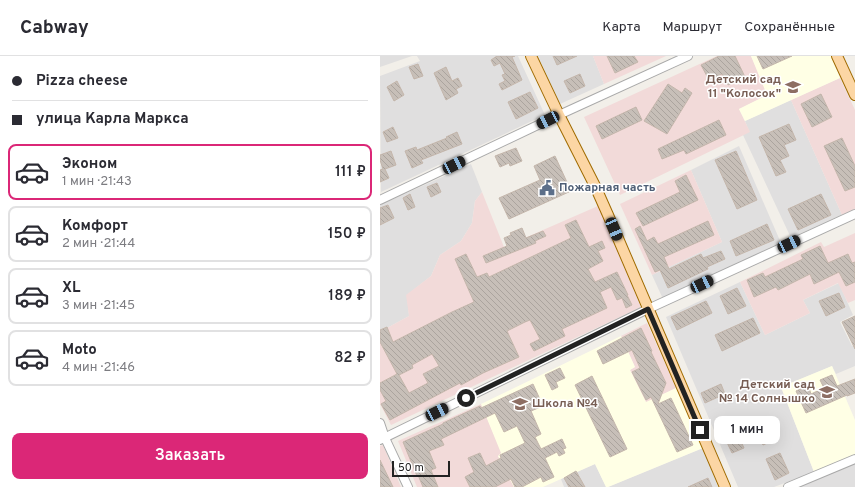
<!DOCTYPE html>
<html lang="ru">
<meta charset="utf-8">
<style>
body{margin:0;font-family:Overpass,sans-serif;background:#f7f7f7;color:#2b2b33;height:100vh;display:flex;flex-direction:column;font-size:15px;white-space:nowrap}
*{box-sizing:border-box;margin:0}
p{font-size:13px;color:#7c7c81}
.icon{flex:none;width:22px;height:22px;fill:none;stroke:currentColor;stroke-width:2;stroke-linecap:round;stroke-linejoin:round}
.map{position:relative;flex:1;overflow:hidden}
.side{display:flex;flex-direction:column;background:#fff;width:380px}
.side>*{flex:none}
.banner{display:grid;align-content:center;height:88px;padding:0 12px;background:#fff}
.scale{position:absolute;left:12px;bottom:10px;width:58px;box-sizing:border-box;padding-left:4px;border:2px solid #222;border-top:0;font-size:11px;line-height:14px;white-space:nowrap;color:#222;-webkit-text-stroke:3px #fff;paint-order:stroke}
.end{position:absolute;width:18px;height:18px;margin:-9px;border:5px solid #222;background:#fff;box-shadow:0 0 0 2px #fff}
.from{border-radius:50%}
.bubble{position:absolute;height:28px;border-radius:8px;background:#fff;box-shadow:0 4px 16px #0002;font-size:13px;font-weight:600;line-height:28px;text-align:center}
.car{position:absolute;width:12px;height:24px;margin:-12px -6px;border-radius:5px;box-shadow:0 0 3px 1px #0007;background:linear-gradient(#222 24%,#8ab4d8 0 40%,#222 0 76%,#8ab4d8 0 86%,#222 0)}
.banner b{display:flex;align-items:center;gap:14px;height:38px;font-size:15px}
.banner b+b{border-top:1px solid #e1e1e2}
.banner i{width:10px;height:10px;background:#2b2b33}
ul{padding:0;list-style:none}
li{display:flex;align-items:center;gap:12px;height:56px;margin:0 8px 6px;padding:0 4px;border:2px solid #e1e1e2;border-radius:8px}
li div{flex:1}
li b{display:block;font-size:15px}
li em{font-style:normal;font-weight:600}
li.active{border-color:#db2777}
li>.icon{width:36px;height:36px;stroke-width:1.5}
.cta{display:flex;gap:8px;margin-top:auto;padding:8px 12px}
.cta a{flex:1;height:46px;border-radius:8px;background:#db2777;color:#fff;font-size:16px;font-weight:600;line-height:46px;text-align:center}
header{display:flex;align-items:center;gap:24px;box-sizing:border-box;height:56px;padding:0 20px;background:#fff;border-bottom:1px solid #e1e1e2}
header strong{font-size:19px}
nav{display:flex;gap:22px;margin-inline-start:auto;font-size:14px}
main{display:flex;flex:1;min-height:0}
.map>svg:first-child{display:block}
.residential{fill:#e0dfdf}
.commercial{fill:#f2dad9}
.education{fill:#ffffe5}
.building{fill:url(#building-back-hatch);stroke:#c4b6ab;fill-rule:evenodd}
.lines{fill:none;stroke-linecap:round;stroke-linejoin:round}
.minor-casing{stroke:#a9a9a9;stroke-width:10}
.major-casing{stroke:#a06b00;stroke-width:12}
.minor{stroke:#fff;stroke-width:8}
.major{stroke:#fcd6a4;stroke-width:10}
.route{stroke:#222;stroke-width:5}
.labels{text-anchor:middle;dominant-baseline:central;stroke-width:3;stroke-linejoin:round;paint-order:stroke}
.education-label{font-size:12px;font-weight:bold;fill:#785e54;stroke:#fff;text-anchor:end}
.service-label{font-size:12px;font-weight:bold;fill:#4e5e75;stroke:#fff;text-anchor:start}
</style>
<header>
<strong>Cabway</strong>
<nav><a>Карта</a><a>Маршрут</a><a>Сохранённые</a></nav>
</header>
<main>
<section class="side">
<div class="banner">
<b><i class="from"></i>Pizza cheese</b>
<b><i></i>улица Карла Маркса</b>
</div>
<ul>
<li class="active"><svg class="icon" aria-label="car" viewBox="0 0 24 24"><path d="M5 17H2v-5l4-1 3-4h7l3 4 3 1v5h-3M9 17h6M6 11h13"/><circle cx="7" cy="17" r="2"/><circle cx="17" cy="17" r="2"/></svg><div><b>Эконом</b><p>1 мин · 21:43</p></div><em>111 ₽</em></li>
<li><svg class="icon" aria-label="car" viewBox="0 0 24 24"><path d="M5 17H2v-5l4-1 3-4h7l3 4 3 1v5h-3M9 17h6M6 11h13"/><circle cx="7" cy="17" r="2"/><circle cx="17" cy="17" r="2"/></svg><div><b>Комфорт</b><p>2 мин · 21:44</p></div><em>150 ₽</em></li>
<li><svg class="icon" aria-label="car" viewBox="0 0 24 24"><path d="M5 17H2v-5l4-1 3-4h7l3 4 3 1v5h-3M9 17h6M6 11h13"/><circle cx="7" cy="17" r="2"/><circle cx="17" cy="17" r="2"/></svg><div><b>XL</b><p>3 мин · 21:45</p></div><em>189 ₽</em></li>
<li><svg class="icon" aria-label="car" viewBox="0 0 24 24"><path d="M5 17H2v-5l4-1 3-4h7l3 4 3 1v5h-3M9 17h6M6 11h13"/><circle cx="7" cy="17" r="2"/><circle cx="17" cy="17" r="2"/></svg><div><b>Moto</b><p>4 мин · 21:46</p></div><em>82 ₽</em></li>
</ul>
<div class="cta"><a>Заказать</a></div>
</section>
<div class="map">
<svg width="475" height="431" viewBox="0 0 475 431">
<defs>
<pattern id="building-back-hatch" width="6" height="6" patternUnits="userSpaceOnUse"><rect width="6" height="6" fill="#c7bfb8"/><path d="M-1 5l2 2M0 0l6 6M5-1l2 2" fill="none" stroke="#aba49e"/></pattern>
</defs>
<rect width="100%" height="100%" fill="#f2efe9"/>
<!-- residential -->
<g class="residential">
<path d="M0 0H32L0 11Z"/>
<path d="M37 0H138L165 59 1 136 0 20 40 5Z"/>
<path d="M158 0H213L224 28 180 48Z"/>
<path d="M411 44 462 159 411 182 363 79 369 75 365 65Z"/>
<path d="M359 90 401 187 283 243 272 219 342 186 311 114Z"/>
<path d="M91 108 102 136 95 145 92 167 81 185 60 199 51 220 27 239 29 260 7 272 10 279 0 284V149Z"/>
<path d="M360 226 385 279 430 257 423 244 459 227 473 259 460 266 472 290 475 289V310L456 318 452 310 401 331 434 416 394 431H358L286 261Z"/>
<path d="M323 392 338 431H228Z"/>
<path d="M215 408 226 431H184L181 423Z"/>
<path d="M475 408V431H419Z"/>
</g>
<!-- commercial -->
<g class="commercial">
<path d="M213 0H286L224 28Z"/>
<path d="M337 0H371L388 39 359 53 370 76 240 139 204 61Z"/>
<path d="M460 22 475 54V153L462 159 411 44Z"/>
<path d="M311 114 342 186 272 219 240 148Z"/>
<path d="M102 136 124 191 218 150 261 251 11 369 0 348V284L7 272 29 260 26 239 51 220 60 199 81 185 92 167 95 145Z"/>
<path d="M475 177V244L468 247 458 227 423 244 430 257 385 279 360 226 441 186 444 191Z"/>
<path d="M267 267 296 332 266 347 250 314 255 311 241 280Z"/>
<path d="M101 348 122 397 118 400 134 431H37L18 385Z"/>
<path d="M3 389 21 431H0V390Z"/>
</g>
<!-- education -->
<g class="education">
<path d="M371 0H451L460 22 365 65 359 53 387 39Z"/>
<path d="M241 280 255 311 250 314 266 346 296 332 323 392 228 431H226L215 408 163 431H134L118 400 121 397 101 348Z"/>
<path d="M452 310 475 364V398L434 416 401 331Z"/>
</g>
<!-- building -->
<g class="building">
<path d="M117 0H135L132 1 142 24 122 34 119 28 125 25 122 19 125 18 120 7 114 10 111 4Z"/>
<path d="M173 0H197L177 9Z"/>
<path d="M227 0H254L258 6 235 17Z"/>
<path d="M339 0H355L365 21 348 29 342 18 329 24 321 9Z"/>
<path d="M377 0H412L383 13Z"/>
<path d="M38 8 43 20 34 23 29 11Z"/>
<path d="M66 11 72 25 78 22 82 30 76 33 78 37 66 44 54 17Z"/>
<path d="M200 18 205 30 190 37 184 25Z"/>
<path d="M17 25 24 39 14 45 7 31Z"/>
<path d="M288 28 302 37 305 32 312 37 287 78 264 65Z"/>
<path d="M150 36 158 52 136 63 128 46Z"/>
<path d="M441 38 452 61 432 71 421 48Z"/>
<path d="M256 51 262 64 222 83 216 70Z"/>
<path d="M339 64 346 79 306 98 304 94 282 103 278 93Z"/>
<path d="M409 68 416 84 404 89 409 100 400 104 406 116 396 120 379 81Z"/>
<path d="M13 71 18 82 7 86 3 76Z"/>
<path d="M77 76 82 88 41 104 43 107 32 112 25 95 36 91 37 94 67 82 66 81Z"/>
<path d="M462 82 475 110V131L465 135 444 90Z"/>
<path d="M136 92 142 105 130 110 129 107 120 111 115 100Z"/>
<path d="M11 95 16 109 5 113 9 122 0 126V114L3 113 0 104V99Z"/>
<path d="M356 95 377 144 357 153 335 104Z"/>
<path d="M175 100 191 135 129 163 119 142 160 124 154 110Z"/>
<path d="M306 119 318 144 263 170 256 157 300 136 295 125Z"/>
<path d="M57 127 61 136 51 141 47 131Z"/>
<path d="M30 138 35 151 28 154 23 142Z"/>
<path d="M441 138 451 159 418 174 408 153Z"/>
<path d="M8 149 14 162 0 169V152Z"/>
<path d="M196 164 209 191 222 185 225 192 218 195 223 205 208 213 215 226 237 216 248 239H247L252 249 246 252 242 242 237 244 231 231 220 236 227 252 182 273 185 280 154 295 150 288 160 283 150 264 145 266 127 275 139 301 103 317 81 329 80 327 10 364 1 348 6 345 0 334V327L17 318 0 286V274L7 271 13 286 72 256 94 246 75 203 86 198 97 221 107 217 109 221 191 182 185 169ZM52 298 59 310 43 318 48 327 29 337 19 319 33 312 32 309Z"/>
<path d="M328 165 334 179 284 201 289 213 321 198 323 202 341 195 345 203 327 211 328 213 288 232 280 214 275 216 255 173 260 170 267 185 274 181 278 188Z"/>
<path d="M387 168 394 184 356 200 350 185Z"/>
<path d="M142 172 146 182 163 175 166 180 155 185 156 187 106 207 103 200 127 190 124 182 131 179 130 177Z"/>
<path d="M440 190 448 207 468 198 472 207 475 206V226L466 230 459 216 434 228 430 218 398 234 396 231 374 241 367 224 383 217 385 221 423 203 421 199Z"/>
<path d="M357 232 366 250 348 258 340 240Z"/>
<path d="M459 237 465 251 446 260 439 245Z"/>
<path d="M326 245 332 257 297 274 291 261Z"/>
<path d="M475 260V293L462 266Z"/>
<path d="M373 262 380 277 342 295 335 279Z"/>
<path d="M261 272 272 295 271 296 286 327 278 348 291 342 313 389 297 396 271 341 266 344 252 316 260 312 252 294 223 308 217 295Z"/>
<path d="M180 312 185 322 176 326 178 331 172 334 165 319Z"/>
<path d="M452 319 457 330 475 323V337L467 340V339L426 357 416 335 428 329 431 338 444 332 440 324Z"/>
<path d="M212 320 247 393 230 401 195 329Z"/>
<path d="M153 328 163 350 151 355 161 378 155 381 161 393 182 383 186 392 183 393 185 397 179 400 177 396 165 402 174 421 163 426 161 421 142 431H135L131 423 115 431H90L85 421 94 416 88 402 100 397 106 410 121 402 120 399 145 387 137 370 124 376 115 357 61 383 64 389 49 395 56 412 51 414 58 431H43L38 419 37 420 23 386 63 368V367L100 350 101 352Z"/>
<path d="M341 328 345 338 325 347 321 337Z"/>
<path d="M390 363 398 382 383 389 374 370Z"/>
<path d="M355 372 364 392 352 397 343 378Z"/>
<path d="M400 397 409 417 395 424 386 403Z"/>
<path d="M0 404 13 431H0Z"/>
<path d="M196 415 205 431H189L184 422Z"/>
<path d="M328 422 332 431H308Z"/>
</g>
<g class="lines">
<defs>
<g id="minor">
<path d="M0 144 179 59 308 0"/>
<path d="M0 367 5 382 28 431"/>
<path d="M0 384 268 253 475 158"/>
<path d="M408 431 475 403"/>
</g>
<g id="major">
<path d="M151 0 179 59 216 132 228 159 345 431"/>
<path d="M457 0 475 39"/>
</g>
</defs>
<!-- minor casing -->
<use href="#minor" class="minor-casing"/>
<!-- major casing -->
<use href="#major" class="major-casing"/>
<!-- minor -->
<use href="#minor" class="minor"/>
<!-- major -->
<use href="#major" class="major"/>
</g>
<g class="lines">
<!-- route -->
<path class="route" d="M86 342 268 253 320 374"/>
</g>
<!-- icons -->
<defs>
<symbol id="school-bare" viewBox="-9 -9 18 18"><path d="M0-5L7-2L0 1L-7-2ZM-4 1L0 2.5L4 1V4Q0 6-4 4Z" fill="#8d6e63" stroke="#fff" stroke-width="2.5" paint-order="stroke"/></symbol>
<symbol id="civic-bare" viewBox="-9 -9 18 18"><path d="M-.6-6.5H3V-4.5H.6V-3L4-1V1h2V6H-6V1h2V-1L-.6-3ZM-1.2 2.5V6h2.4V2.5Z" fill="#5c6f8a" stroke="#fff" stroke-width="2.5" paint-order="stroke"/></symbol>
</defs>
<g fill-rule="evenodd">
<use href="#school-bare" x="402" y="20" width="22" height="22"/>
<use href="#civic-bare" x="156" y="121" width="22" height="22"/>
<use href="#school-bare" x="436" y="325" width="22" height="22"/>
<use href="#school-bare" x="129" y="337" width="22" height="22"/>
</g>
<g class="labels">
<!-- education labels -->
<g class="education-label">
<text x="401" y="24">Детский сад<tspan x="401" dy="14">11 "Колосок"</tspan></text>
<text x="435" y="329">Детский сад<tspan x="435" dy="14">№ 14 Солнышко</tspan></text>
<text x="152" y="348" text-anchor="start">Школа №4</text>
</g>
<!-- service labels -->
<g class="service-label">
<text x="179" y="132">Пожарная часть</text>
</g>
</g>
</svg>
<div class="scale">50 m</div>
<i class="end from" style="left:86px;top:342px"></i>
<i class="end" style="left:320px;top:374px"></i>
<div class="bubble" style="left:334px;top:360px;width:66px">1 мин</div>
<i class="car" style="left:168px;top:64px;rotate:244deg"></i>
<i class="car" style="left:74px;top:109px;rotate:64deg"></i>
<i class="car" style="left:234px;top:173px;rotate:157deg"></i>
<i class="car" style="left:409px;top:188px;rotate:65deg"></i>
<i class="car" style="left:322px;top:228px;rotate:65deg"></i>
<i class="car" style="left:57px;top:356px;rotate:64deg"></i>
</div>
</main>
